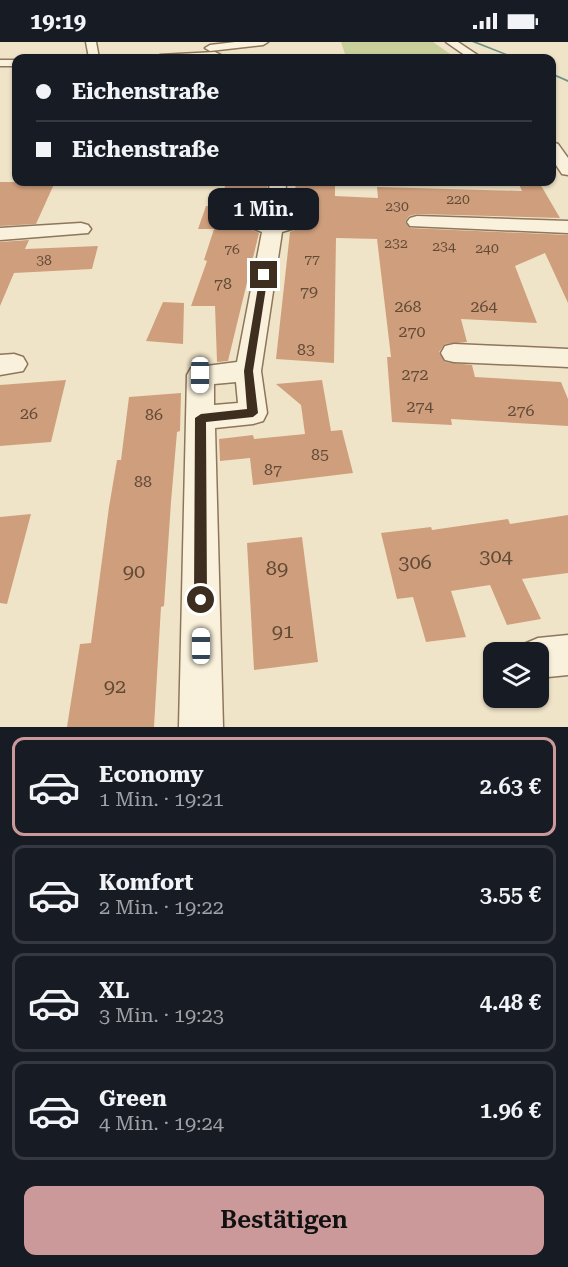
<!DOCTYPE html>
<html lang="de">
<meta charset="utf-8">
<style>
body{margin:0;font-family:"Roboto Serif",serif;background:#20242c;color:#f1f3f6;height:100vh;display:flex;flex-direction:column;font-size:22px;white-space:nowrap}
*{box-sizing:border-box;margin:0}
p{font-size:20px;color:#9ea1a6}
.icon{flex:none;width:33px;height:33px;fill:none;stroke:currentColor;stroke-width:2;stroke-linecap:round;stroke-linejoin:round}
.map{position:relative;height:685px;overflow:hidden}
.panel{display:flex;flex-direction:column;background:#171b24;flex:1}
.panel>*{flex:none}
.banner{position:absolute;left:12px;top:12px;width:544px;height:132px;border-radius:12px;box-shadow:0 2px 4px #0004;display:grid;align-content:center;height:132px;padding:0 24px;background:#171b24}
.tools{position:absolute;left:483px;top:600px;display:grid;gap:12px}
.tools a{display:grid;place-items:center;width:66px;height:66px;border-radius:12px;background:#171b24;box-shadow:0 2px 4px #0004;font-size:30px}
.end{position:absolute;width:27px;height:27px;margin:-14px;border:8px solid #3d2e20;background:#fff;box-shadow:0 0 0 3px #fff}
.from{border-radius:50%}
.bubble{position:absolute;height:42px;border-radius:12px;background:#171b24;box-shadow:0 2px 4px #0004;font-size:20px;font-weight:600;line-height:42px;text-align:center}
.car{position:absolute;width:18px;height:36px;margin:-18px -9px;border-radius:8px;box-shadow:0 0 4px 2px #0007;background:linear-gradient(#fff 24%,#345 0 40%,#fff 0 76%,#345 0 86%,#fff 0)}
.banner b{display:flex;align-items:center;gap:21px;height:57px;font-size:22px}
.banner b+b{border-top:2px solid #363941}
.banner i{width:15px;height:15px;background:#f1f3f6}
ul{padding:10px 0 0;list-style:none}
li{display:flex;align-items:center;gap:18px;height:99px;margin:0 12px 9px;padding:0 12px;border:3px solid #363941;border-radius:12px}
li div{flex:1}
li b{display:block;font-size:22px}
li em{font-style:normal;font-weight:600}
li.on{border-color:#cc999b}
li>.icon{width:54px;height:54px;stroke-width:1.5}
.action{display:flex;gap:12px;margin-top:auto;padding:12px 24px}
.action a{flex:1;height:69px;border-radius:12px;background:#cc999b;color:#111;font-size:24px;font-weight:600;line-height:69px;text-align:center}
.status{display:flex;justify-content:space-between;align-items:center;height:42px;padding:0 30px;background:#171b24;direction:ltr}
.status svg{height:16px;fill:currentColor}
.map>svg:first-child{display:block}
.green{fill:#c9cf9b}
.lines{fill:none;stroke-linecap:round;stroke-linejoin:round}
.stream{fill:#6f938a;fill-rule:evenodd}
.building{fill:#cf9f7d}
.street-casing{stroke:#8d765c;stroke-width:3}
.street{fill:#faf1dc;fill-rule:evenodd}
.route{fill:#3d2e20}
.labels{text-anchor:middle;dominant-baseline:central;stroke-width:6;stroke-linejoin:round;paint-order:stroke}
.far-number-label{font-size:14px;fill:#624a37}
.number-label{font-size:16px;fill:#624a37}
.near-number-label{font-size:20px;fill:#624a37}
</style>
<div class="status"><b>19:19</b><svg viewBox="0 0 49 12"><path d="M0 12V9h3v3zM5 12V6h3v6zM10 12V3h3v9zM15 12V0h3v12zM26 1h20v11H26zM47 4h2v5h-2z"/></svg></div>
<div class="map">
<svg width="568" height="685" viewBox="0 0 568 685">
<rect width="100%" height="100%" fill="#f0e4c8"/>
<!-- green -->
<path class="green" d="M341 0H433L456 16H323L345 12Z"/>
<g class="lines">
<!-- stream -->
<g class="stream">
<path d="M472 0H477L517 16H513Z"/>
<path d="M552 31 568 38V40L552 33Z"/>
</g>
</g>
<!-- building -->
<g class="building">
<path d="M0 140H55L36 182 0 184Z"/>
<path d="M226 140H268L265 161 252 165 244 178 250 187 259 191 228 319 217 320 215 264H191L207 219 204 218 214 187H198L206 164 220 165Z"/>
<path d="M296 140H335V154L378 156 377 145 522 149 518 140H539L560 176 417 172 409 174 405 180 410 186 568 193V261L545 211 515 224 537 281 461 277 467 300 445 302 439 310 445 320 472 323 475 335 561 340 568 357V384L451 377 452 383 392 380 387 315H391L377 197 336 196 334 321 276 317 290 190 297 187 304 178 299 167 293 164Z"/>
<path d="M29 198 25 207 98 204 92 227 14 231 0 264V200Z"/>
<path d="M163 260 184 261 183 302 146 299Z"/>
<path d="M66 338 51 400 0 404V343Z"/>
<path d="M322 338 331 389 342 388 353 431 253 443 250 416 220 419 219 397 253 393 254 397 305 392 301 363 276 342Z"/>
<path d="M181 351 180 389 177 390 171 460 164 564 161 565 154 685H67L80 602 91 601 109 465 117 418H121L129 355Z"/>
<path d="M31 472 7 562 0 561V475Z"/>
<path d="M568 473V531L522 537 541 577 507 583 490 543 451 549 466 595 426 600 413 555 397 557 381 491 431 485 432 488 508 477 510 482Z"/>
<path d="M302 495 318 620 254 628 247 501Z"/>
</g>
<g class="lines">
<defs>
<g id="street">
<path d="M86 0H96L99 16H89Z"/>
<path d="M235 0H268L263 3 210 9 205 6 210 3Z"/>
<path d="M446 0H458L482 16H469Z"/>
<path d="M215 10 221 13 219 15 154 16 160 13Z"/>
<rect x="0" y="18" width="16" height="6"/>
<path d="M552 100 558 102 568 116V133L562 132 552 117Z"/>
<path d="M270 140H286L285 164 297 168 302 177 295 186 282 190 261 329 267 371 263 379 253 382 215 386 223 685H179L187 333 191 326 237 320 262 190 252 186 246 178 254 166 267 163ZM275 173 282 177 276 180 266 177 268 174ZM236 340 238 361 214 363V342Z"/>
<path d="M417 174 568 179V191L410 184 407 180 410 176Z"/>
<path d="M81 181 88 183 91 187 88 191 0 198V186Z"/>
<path d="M454 302 568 307V325L454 320 445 318 441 311 445 304Z"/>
<path d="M14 312 23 315 27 322 23 329 0 333V313Z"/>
<path d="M568 593V633L538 636V610H520L524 602 538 596Z"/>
</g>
</defs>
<!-- street casing -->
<use href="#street" class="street-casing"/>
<!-- street -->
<use href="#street" class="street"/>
</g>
<!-- route -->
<path class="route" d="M264 231 268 233 253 329 258 371 253 375 206 380 207 558 205 563 201 565 196 563 194 558 195 376 201 372 247 367 244 329 260 233Z"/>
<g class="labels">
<!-- far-number labels -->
<g class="far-number-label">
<text x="458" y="157">220</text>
<text x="397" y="164">230</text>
<text x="396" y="201">232</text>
<text x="444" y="204">234</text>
<text x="487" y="206">240</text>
<text x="232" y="207">76</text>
<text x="312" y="217">77</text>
<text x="44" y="218">38</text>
</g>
<!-- number labels -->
<g class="number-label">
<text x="223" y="241">78</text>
<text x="309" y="249">79</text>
<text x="408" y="264">268</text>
<text x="484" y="264">264</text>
<text x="412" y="289">270</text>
<text x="306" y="307">83</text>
<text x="415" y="332">272</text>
<text x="420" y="364">274</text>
<text x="521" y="368">276</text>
<text x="29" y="371">26</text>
<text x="154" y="372">86</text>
<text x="320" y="412">85</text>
<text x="273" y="427">87</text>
<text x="143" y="439">88</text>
</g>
<!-- near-number labels -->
<g class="near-number-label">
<text x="496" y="514">304</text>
<text x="415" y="520">306</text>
<text x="277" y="526">89</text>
<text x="134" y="529">90</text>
<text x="283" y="589">91</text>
<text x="115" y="644">92</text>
</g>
</g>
</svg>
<div class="tools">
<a><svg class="icon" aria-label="layers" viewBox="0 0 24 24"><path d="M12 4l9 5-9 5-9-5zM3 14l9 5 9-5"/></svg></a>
</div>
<i class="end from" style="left:201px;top:558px"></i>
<i class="end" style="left:264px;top:233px"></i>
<div class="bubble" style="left:208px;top:146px;width:111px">1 Min.</div>
<i class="car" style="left:200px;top:333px;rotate:180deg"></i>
<i class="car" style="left:201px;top:604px;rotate:0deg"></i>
<div class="banner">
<b><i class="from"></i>Eichenstraße</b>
<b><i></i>Eichenstraße</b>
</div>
</div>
<section class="panel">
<ul>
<li class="on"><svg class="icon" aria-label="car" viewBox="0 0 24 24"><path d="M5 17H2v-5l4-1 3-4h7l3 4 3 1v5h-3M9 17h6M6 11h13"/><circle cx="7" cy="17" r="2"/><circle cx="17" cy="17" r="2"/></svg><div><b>Economy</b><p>1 Min. · 19:21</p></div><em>2.63 €</em></li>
<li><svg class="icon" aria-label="car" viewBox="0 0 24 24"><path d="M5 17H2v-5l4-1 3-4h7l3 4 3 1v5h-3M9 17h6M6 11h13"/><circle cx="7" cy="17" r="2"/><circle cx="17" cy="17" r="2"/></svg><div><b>Komfort</b><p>2 Min. · 19:22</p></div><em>3.55 €</em></li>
<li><svg class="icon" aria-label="car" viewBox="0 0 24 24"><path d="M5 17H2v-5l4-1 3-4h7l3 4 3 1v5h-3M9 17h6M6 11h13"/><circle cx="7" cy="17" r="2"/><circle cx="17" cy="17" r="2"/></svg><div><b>XL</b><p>3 Min. · 19:23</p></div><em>4.48 €</em></li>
<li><svg class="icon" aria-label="car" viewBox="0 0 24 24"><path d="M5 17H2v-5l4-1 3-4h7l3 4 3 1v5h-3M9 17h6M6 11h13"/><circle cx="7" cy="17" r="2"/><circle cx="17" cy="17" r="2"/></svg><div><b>Green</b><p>4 Min. · 19:24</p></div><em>1.96 €</em></li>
</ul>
<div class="action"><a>Bestätigen</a></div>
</section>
